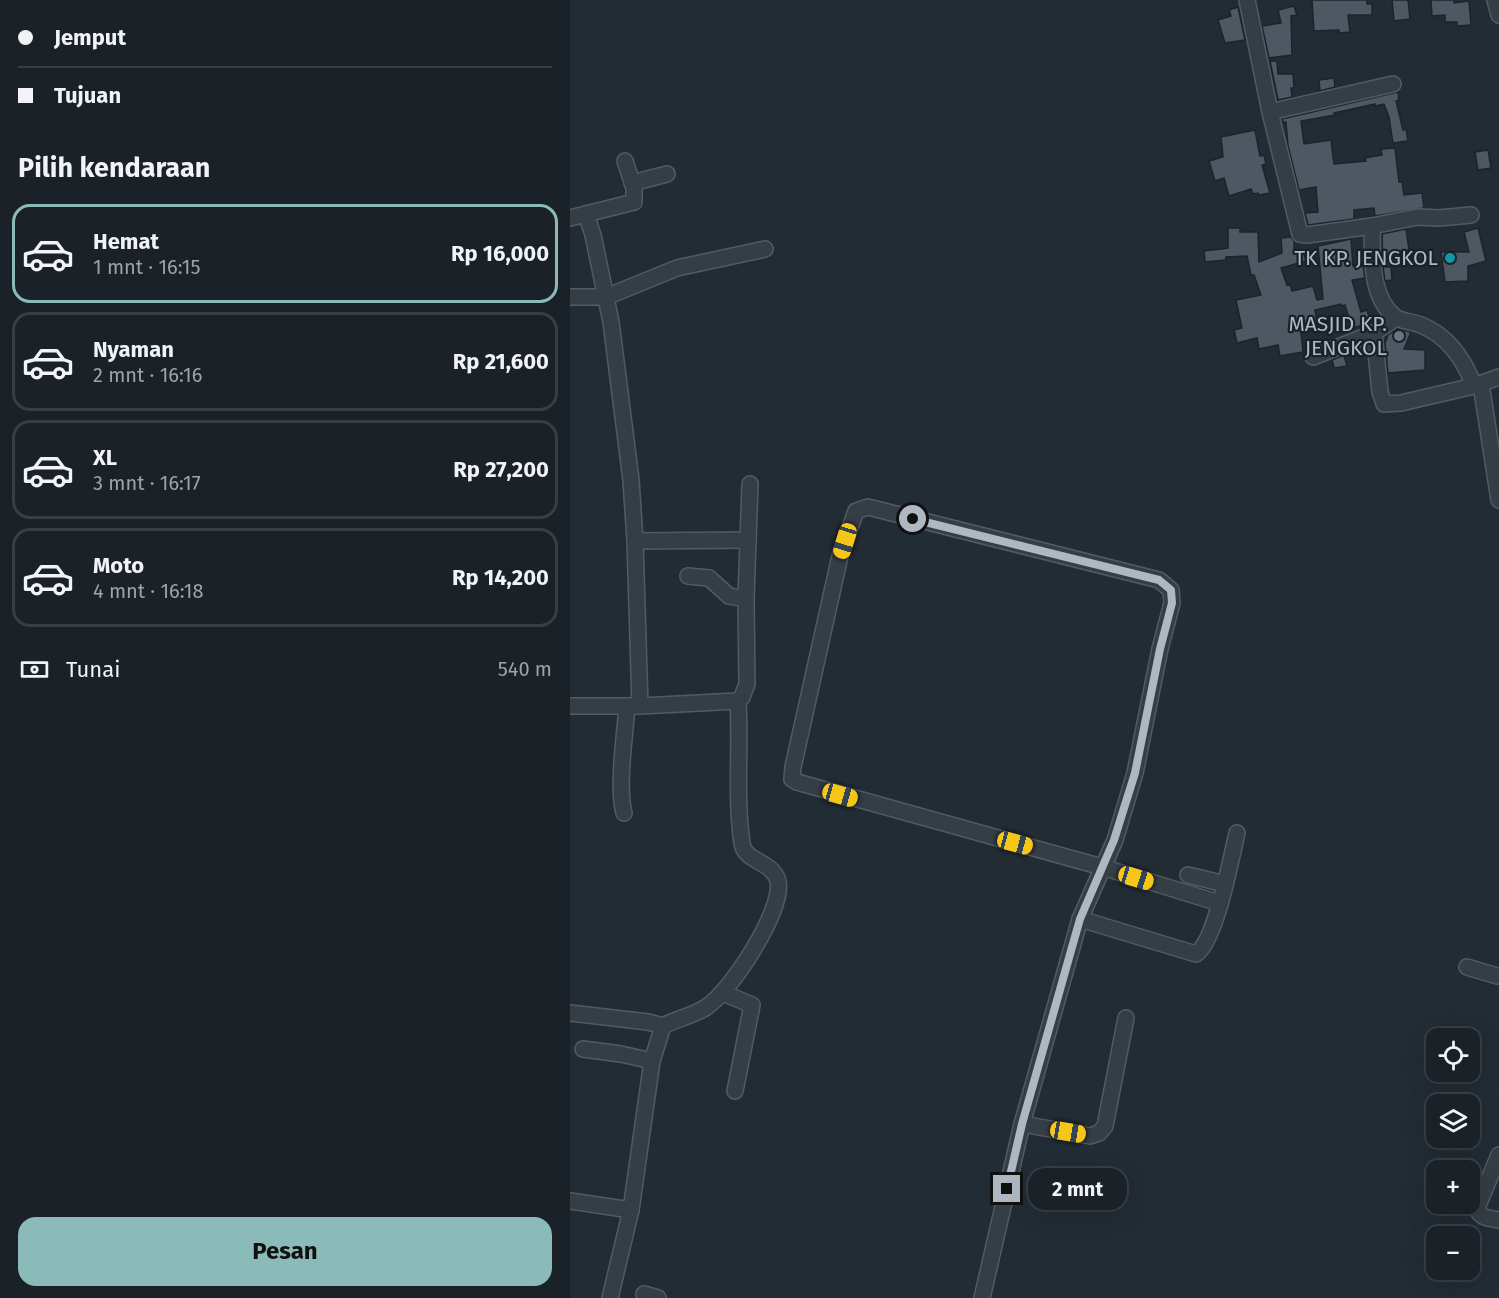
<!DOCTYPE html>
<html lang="id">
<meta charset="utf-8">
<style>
body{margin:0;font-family:"Fira Sans",sans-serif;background:#272e33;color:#f1f3f6;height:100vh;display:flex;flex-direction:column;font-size:22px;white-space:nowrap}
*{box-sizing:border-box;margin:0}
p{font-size:20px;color:#9fa3a7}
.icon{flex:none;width:33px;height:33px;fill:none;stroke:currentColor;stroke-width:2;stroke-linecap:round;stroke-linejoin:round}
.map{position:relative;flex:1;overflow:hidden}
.sheet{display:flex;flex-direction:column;background:#1a2127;width:570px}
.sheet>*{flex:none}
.banner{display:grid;align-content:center;height:132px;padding:0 18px;background:#1a2127}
.buttons{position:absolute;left:856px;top:1028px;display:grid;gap:12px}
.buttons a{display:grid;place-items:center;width:54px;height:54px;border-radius:12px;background:#1a2127;box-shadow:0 6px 24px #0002,0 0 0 2px #383e44;font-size:30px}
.end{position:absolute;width:27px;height:27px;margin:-14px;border:8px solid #afb8c2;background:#111;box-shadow:0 0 0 3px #111}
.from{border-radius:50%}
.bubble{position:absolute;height:42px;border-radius:18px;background:#1a2127;box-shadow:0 6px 24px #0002,0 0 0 2px #383e44;font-size:20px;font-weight:700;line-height:42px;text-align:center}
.car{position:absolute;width:18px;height:36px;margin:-18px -9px;border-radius:8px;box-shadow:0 0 4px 2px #0007;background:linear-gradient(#f5c518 24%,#345 0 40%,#f5c518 0 76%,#345 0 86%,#f5c518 0)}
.banner b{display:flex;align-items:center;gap:21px;height:57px;font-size:22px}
.banner b+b{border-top:2px solid #383e44}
.banner i{width:15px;height:15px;background:#f1f3f6}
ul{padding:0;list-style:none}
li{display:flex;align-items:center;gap:18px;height:99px;margin:0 12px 9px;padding:0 6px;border:3px solid #383e44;border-radius:18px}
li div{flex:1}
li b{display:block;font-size:22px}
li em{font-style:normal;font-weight:700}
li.active{border-color:#8bbbb9}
li>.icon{width:54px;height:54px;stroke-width:1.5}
h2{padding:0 18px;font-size:27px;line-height:72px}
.pay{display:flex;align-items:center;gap:15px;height:66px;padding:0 18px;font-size:22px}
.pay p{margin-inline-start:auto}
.action{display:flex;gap:12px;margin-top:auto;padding:12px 18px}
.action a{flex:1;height:69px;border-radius:18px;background:#8bbbb9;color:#111;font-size:24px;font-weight:700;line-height:69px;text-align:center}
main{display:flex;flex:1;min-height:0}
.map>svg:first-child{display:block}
.building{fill:#4d5862;stroke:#1c242b;stroke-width:1.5}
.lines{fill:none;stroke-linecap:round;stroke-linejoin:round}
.minor-casing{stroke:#525b63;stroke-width:18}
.minor{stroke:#353d45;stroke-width:15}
.route{stroke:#afb8c2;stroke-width:8}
.culture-dot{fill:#0f9aa8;stroke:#1a2229;stroke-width:2}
.worship-dot{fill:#6b7280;stroke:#1a2229;stroke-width:2}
.labels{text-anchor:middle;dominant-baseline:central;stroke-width:4.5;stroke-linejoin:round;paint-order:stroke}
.poi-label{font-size:21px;fill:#afb8c2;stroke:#1a2229;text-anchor:end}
</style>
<main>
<section class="sheet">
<div class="banner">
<b><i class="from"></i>Jemput</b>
<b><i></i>Tujuan</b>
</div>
<h2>Pilih kendaraan</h2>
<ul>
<li class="active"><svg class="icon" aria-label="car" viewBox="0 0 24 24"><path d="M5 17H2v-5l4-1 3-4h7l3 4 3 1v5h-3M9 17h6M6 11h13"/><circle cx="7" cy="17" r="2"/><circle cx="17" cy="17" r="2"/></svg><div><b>Hemat</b><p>1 mnt · 16:15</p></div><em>Rp 16,000</em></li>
<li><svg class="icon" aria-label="car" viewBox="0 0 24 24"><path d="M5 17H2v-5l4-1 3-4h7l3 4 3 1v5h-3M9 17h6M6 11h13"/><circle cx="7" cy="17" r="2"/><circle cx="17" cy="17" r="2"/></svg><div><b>Nyaman</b><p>2 mnt · 16:16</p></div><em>Rp 21,600</em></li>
<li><svg class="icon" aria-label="car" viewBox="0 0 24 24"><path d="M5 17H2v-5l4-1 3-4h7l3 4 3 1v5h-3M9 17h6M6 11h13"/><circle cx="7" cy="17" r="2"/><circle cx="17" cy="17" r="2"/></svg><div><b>XL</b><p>3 mnt · 16:17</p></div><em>Rp 27,200</em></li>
<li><svg class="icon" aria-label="car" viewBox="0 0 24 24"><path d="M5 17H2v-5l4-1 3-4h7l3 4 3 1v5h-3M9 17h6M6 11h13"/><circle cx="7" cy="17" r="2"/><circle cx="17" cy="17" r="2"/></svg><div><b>Moto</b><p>4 mnt · 16:18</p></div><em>Rp 14,200</em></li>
</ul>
<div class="pay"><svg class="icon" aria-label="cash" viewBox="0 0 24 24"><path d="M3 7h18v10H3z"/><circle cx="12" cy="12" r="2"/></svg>Tunai<p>540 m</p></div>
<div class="action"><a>Pesan</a></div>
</section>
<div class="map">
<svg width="929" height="1298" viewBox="0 0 929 1298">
<rect width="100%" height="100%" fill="#222c34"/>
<!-- building -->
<g class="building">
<path d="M742 0H797V4H802V15H778L780 32 769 33V30L744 31Z"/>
<path d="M822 0H838L840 19 824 21Z"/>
<path d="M861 0H884V3L899 1 901 25 887 26V22H875V15L862 16Z"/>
<path d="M724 6 727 15 721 16 722 55 699 58 692 26 711 23 708 10Z"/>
<path d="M668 7 675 40 655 43 648 20 661 16 659 10Z"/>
<path d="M700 61H707L708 74H723L724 88H721L722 97 708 100Z"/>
<path d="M764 78 765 87 750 91 749 80Z"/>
<path d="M828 92 829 100 826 101 833 130 836 129 838 141 823 143 819 117 814 104 805 106V104L764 113 765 115 731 121 734 144 761 140 764 164 796 161 795 158 812 155 811 149 825 148 829 182H832L834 195 852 193 854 208 805 216 804 208 784 210V219L738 225 735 213 748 212 746 187 729 190 718 146 716 122H713L712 119Z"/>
<path d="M685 130 690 156 694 155 696 164 692 165 700 193 689 195 688 193 683 194 681 189 659 196 654 178 645 181 639 161 653 157 651 137Z"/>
<path d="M918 150 921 168 908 170 905 152Z"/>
<path d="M658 228H670V232H688L689 262 712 253 711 238 721 237 724 241V253L733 250 736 261 711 268 717 285 720 284 722 291 743 286 747 300 753 299 748 246 781 239 783 266H793L795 278 782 280 791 312 797 310 801 323 782 328 775 305 772 306 771 304 745 310 748 329 731 332 733 352 710 356 708 345 689 349 687 338 667 343 664 330 672 328 666 300 691 295 684 275H681L677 256 656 257V260L635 262 634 251 658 248Z"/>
<path d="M908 228 916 261 898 266V281L875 282 871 252H899L894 232Z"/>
<path d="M836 229 839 250 828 252 829 264 813 266 812 234Z"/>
<path d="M813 267H821L822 280 815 281Z"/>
<path d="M827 329 841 332 834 349 855 350V370L818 373 815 343 818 335Z"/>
<path d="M774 355 777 366 764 368 762 360Z"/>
</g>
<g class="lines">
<defs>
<g id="minor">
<path d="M677 0 700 112 730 234 737 235 802 226C803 255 799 296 825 317 830 321 844 322 851 325 878 336 894 359 904 386L929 377"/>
<path d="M925 0 929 15"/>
<path d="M700 112 823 84"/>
<path d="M62 183 97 174"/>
<path d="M16 214 64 202V188L55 161"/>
<path d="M0 218 16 214 23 235 41 322 61 480 65 541 70 706H0"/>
<path d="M802 226 847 217 869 218 901 215"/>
<path d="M0 297H36L107 268 195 249"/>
<path d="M804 333 810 392 814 404 831 403 904 386"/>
<path d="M743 357 804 333 826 318"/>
<path d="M911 384 929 500"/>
<path d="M65 541 178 540"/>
<path d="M118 576 139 578 159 596 176 599"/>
<path d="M168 701 172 697 177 684 176 599 180 484"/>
<path d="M54 813C47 787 55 735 57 706"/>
<path d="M618 875 655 884"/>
<path d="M510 919 626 954C646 941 661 858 667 833"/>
<path d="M897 967 927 976"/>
<path d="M153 993 182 1005 165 1091"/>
<path d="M0 1013 78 1022 93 1026"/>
<path d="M13 1049 51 1054 82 1061"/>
<path d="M452 1124 520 1136 529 1133 535 1126 556 1018"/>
<path d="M929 1155 907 1208C910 1219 920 1218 929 1220"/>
<path d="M0 1201 61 1210"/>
<path d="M74 1294 88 1298"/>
<path d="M40 1298 61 1210 82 1061 93 1026C106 1019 122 1016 135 1008 160 993 214 910 208 881 203 861 174 862 172 843 165 796 171 748 168 701L70 706"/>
<path d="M412 1298 452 1124 510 919 545 840 565 773 590 649 602 603 601 590 589 580 298 507 286 511 270 556 223 767 222 779 227 782 532 867 649 903"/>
</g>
</defs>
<!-- minor casing -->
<use href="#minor" class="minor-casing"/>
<!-- minor -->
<use href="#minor" class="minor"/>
</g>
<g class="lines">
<!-- route -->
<path class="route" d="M343 519 589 580 601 590 602 603 590 649 565 773 544 840 510 919 452 1124 437 1189"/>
</g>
<!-- markers -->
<circle class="culture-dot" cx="880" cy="258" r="6"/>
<circle class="worship-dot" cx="829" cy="336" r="6"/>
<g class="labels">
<!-- poi labels -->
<g class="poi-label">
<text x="868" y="258">TK KP. JENGKOL</text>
<text x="817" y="324">MASJID KP.<tspan x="817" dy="24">JENGKOL</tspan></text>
</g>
</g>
</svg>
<div class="buttons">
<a><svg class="icon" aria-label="locate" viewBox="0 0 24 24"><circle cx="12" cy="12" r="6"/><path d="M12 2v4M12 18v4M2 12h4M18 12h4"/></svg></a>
<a><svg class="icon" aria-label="layers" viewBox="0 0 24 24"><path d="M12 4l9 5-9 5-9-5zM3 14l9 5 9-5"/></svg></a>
<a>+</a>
<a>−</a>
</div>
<i class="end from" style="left:343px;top:519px"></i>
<i class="end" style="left:437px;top:1189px"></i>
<div class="bubble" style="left:458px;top:1168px;width:99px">2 mnt</div>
<i class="car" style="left:275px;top:541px;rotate:197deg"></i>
<i class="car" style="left:270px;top:795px;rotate:106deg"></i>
<i class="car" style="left:445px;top:843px;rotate:105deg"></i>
<i class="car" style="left:566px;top:878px;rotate:107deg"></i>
<i class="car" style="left:498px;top:1132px;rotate:100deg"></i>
</div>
</main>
